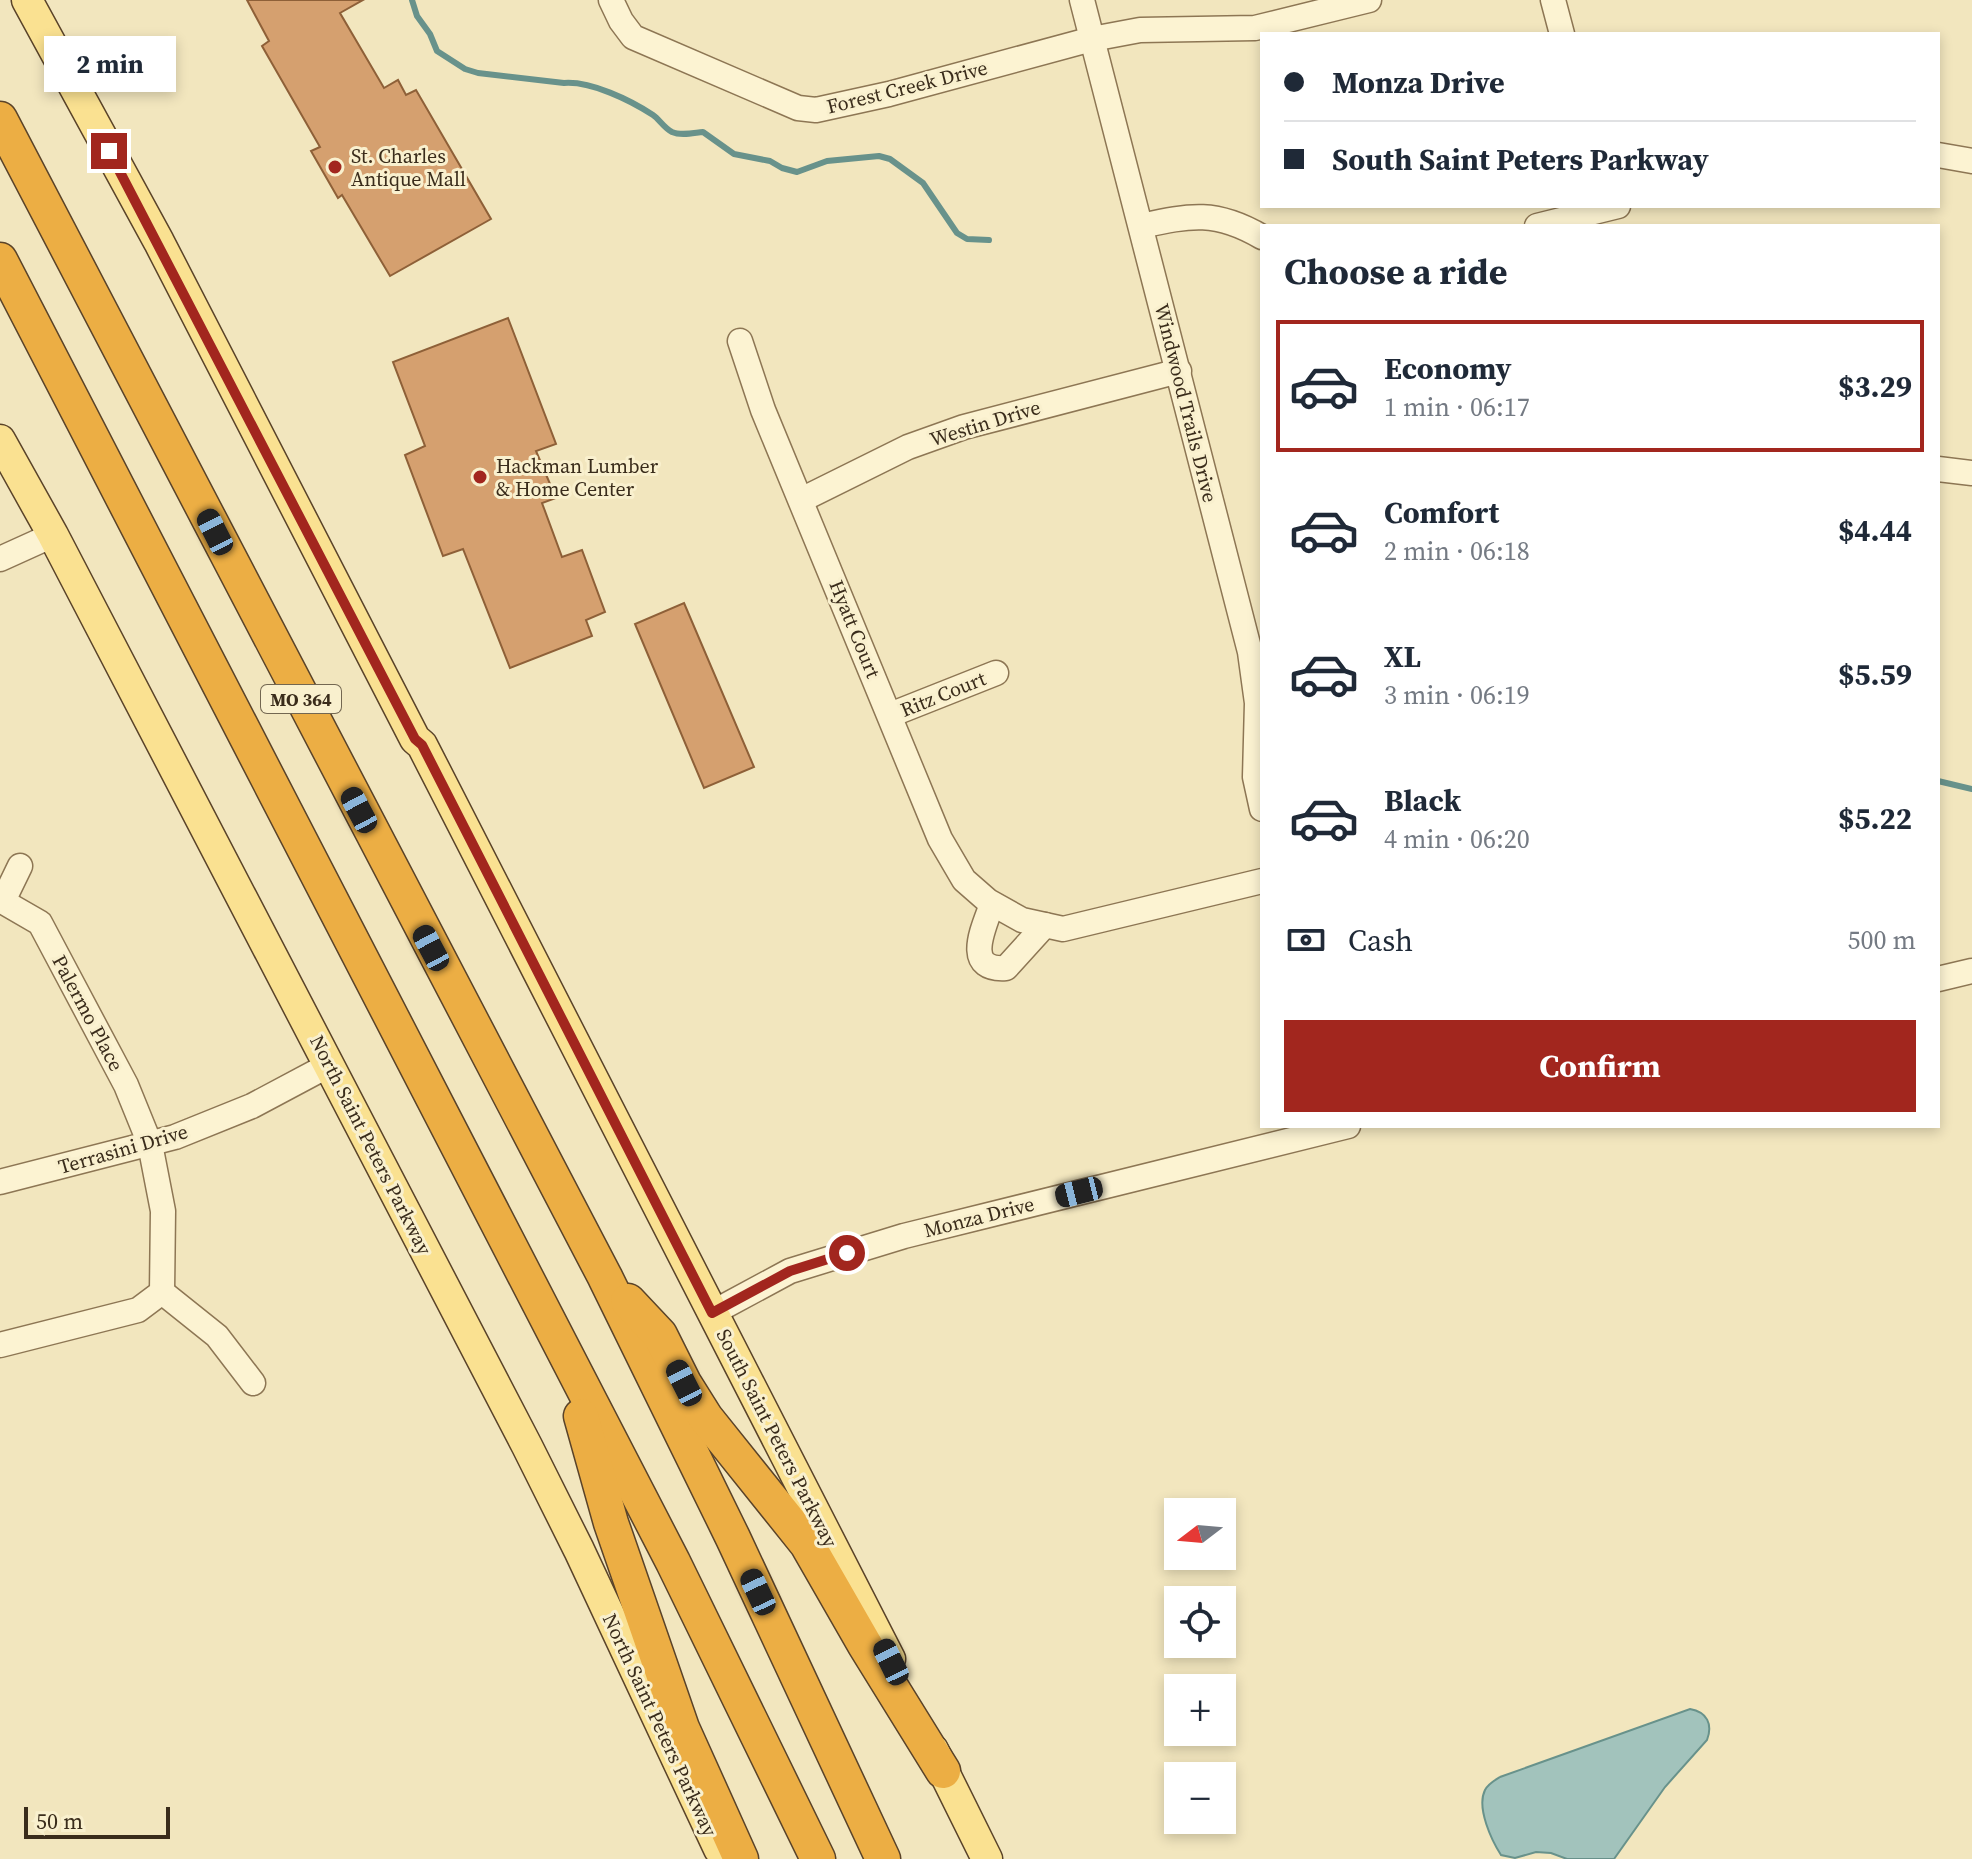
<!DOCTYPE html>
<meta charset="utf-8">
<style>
body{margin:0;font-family:"Source Serif 4",serif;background:#f6f6f7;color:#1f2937;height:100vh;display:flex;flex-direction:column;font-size:30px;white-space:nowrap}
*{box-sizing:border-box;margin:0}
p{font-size:26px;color:#747a83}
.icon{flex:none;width:44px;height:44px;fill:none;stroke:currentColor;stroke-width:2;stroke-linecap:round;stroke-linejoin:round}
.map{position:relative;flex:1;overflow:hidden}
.details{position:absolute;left:1260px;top:224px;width:680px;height:904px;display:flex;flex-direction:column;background:#fff;border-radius:0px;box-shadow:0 4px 12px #0003}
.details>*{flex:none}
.banner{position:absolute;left:1260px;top:32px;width:680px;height:176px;border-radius:0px;box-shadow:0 4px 12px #0003;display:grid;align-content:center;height:176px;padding:0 24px;background:#fff}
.needle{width:52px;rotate:254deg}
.buttons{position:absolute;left:1164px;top:1498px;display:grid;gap:16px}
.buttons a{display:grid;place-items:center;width:72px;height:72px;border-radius:0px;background:#fff;box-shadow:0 4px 12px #0003;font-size:40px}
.scale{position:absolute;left:24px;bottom:20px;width:146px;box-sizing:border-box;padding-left:8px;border:4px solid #3a2c1b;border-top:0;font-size:22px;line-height:28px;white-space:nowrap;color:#3a2c1b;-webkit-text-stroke:6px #f9f0ce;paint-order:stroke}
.end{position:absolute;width:36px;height:36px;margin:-18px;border:10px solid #a2261e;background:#fff;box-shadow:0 0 0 4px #fff}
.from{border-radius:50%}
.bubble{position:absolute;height:56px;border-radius:0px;background:#fff;box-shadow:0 4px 12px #0003;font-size:26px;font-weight:700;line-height:56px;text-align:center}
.car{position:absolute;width:24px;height:48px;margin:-24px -12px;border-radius:10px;box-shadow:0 0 6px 2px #0007;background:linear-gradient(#222 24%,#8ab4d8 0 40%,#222 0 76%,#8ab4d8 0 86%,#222 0)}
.banner b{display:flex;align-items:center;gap:28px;height:76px;font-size:30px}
.banner b+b{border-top:2px solid #e0e1e3}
.banner i{width:20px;height:20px;background:#1f2937}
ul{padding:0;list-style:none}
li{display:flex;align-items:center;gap:24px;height:132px;margin:0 16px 12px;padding:0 8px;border:4px solid transparent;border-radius:0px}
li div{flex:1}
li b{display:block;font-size:30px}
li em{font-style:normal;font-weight:700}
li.selected{border-color:#a2261e}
li>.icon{width:72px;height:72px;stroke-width:1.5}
h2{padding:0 24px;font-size:36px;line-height:96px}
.pay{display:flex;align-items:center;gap:20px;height:88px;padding:0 24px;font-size:30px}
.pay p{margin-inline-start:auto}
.button{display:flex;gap:16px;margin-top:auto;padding:16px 24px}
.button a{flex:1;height:92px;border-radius:0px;background:#a2261e;color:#fff;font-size:32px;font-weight:700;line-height:92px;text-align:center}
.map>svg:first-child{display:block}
.water{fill:#a2c3bc;stroke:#68928b;stroke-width:2}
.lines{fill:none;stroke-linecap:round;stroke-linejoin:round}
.stream{stroke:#68928b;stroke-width:6}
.building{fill:#d5a06f;stroke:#8e6038;stroke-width:2}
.minor-casing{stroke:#8d7654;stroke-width:27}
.major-casing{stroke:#5a4329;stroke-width:33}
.highway-casing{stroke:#5a4329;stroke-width:37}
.minor{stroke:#fcf3d2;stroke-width:24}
.major{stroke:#fae191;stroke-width:30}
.highway{stroke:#ecae44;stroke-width:34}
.route{stroke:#a2261e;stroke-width:10}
.poi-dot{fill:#a2261e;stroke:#f9f0ce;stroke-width:3}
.labels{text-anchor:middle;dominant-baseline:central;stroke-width:6;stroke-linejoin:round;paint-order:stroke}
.shield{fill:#f9f0ce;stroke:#736751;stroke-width:2}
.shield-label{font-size:18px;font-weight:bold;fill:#3a2c1b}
.street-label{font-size:20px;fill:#3a2c1b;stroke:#f9f0ce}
.poi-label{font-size:20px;fill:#3a2c1b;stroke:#f9f0ce;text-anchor:start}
</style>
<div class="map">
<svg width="1972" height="1859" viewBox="0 0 1972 1859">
<rect width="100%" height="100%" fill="#f2e6be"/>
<!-- water -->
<path class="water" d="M1690 1709C1707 1712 1713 1724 1707 1740L1665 1787 1614 1859H1567L1551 1853 1536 1852 1515 1858 1501 1855C1492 1841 1476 1808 1485 1790 1488 1784 1495 1780 1500 1777Z"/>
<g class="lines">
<!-- stream -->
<g class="stream">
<path d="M412 0 417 16 430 34 437 51 465 69 478 73 564 83C591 81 630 100 653 115 659 119 664 128 672 132 681 136 693 133 703 132L734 154 770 161 782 168 797 172 827 161 879 156 890 159 923 183 957 233 967 239 989 240"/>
<path d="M1938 781 1972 789"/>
</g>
</g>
<!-- building -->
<g class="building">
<path d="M247 0H363L340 13 384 88 398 80 406 95 416 90 491 219 390 276 342 195 338 198 311 151 320 147 262 46 269 41Z"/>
<path d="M508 318 556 444 536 451 556 498 542 503 562 557 582 550 605 612 586 620 592 636 510 668 463 549 443 556 405 455 425 446 393 362Z"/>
<path d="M684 603 754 767 704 788 635 624Z"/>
</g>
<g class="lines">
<defs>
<g id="minor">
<path d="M611 0 621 21 633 37 798 108 816 110 889 94 1092 39 1140 30 1255 28 1369 0"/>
<path d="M1082 0 1250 652 1257 703 1255 777 1262 809"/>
<path d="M1553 0 1562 34"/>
<path d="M1938 155 1972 161"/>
<path d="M1141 226C1191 215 1216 210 1262 237"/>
<path d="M1537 226 1618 206"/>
<path d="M740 341 763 410 940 839 964 880 988 901 1022 920 1063 929 1262 881"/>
<path d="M1938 469 1972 473"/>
<path d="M801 500 908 447 964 427 1179 371"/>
<path d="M0 559 53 535"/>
<path d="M890 715 996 673"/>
<path d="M0 900 40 923 126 1085 150 1144 163 1211 162 1292 138 1310 0 1345"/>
<path d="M3 901 20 866"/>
<path d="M992 904C984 927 962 971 1006 968L1045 925"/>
<path d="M1938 979 1972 971"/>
<path d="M0 1182 175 1137 252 1106 329 1065"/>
<path d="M162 1292 217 1336 253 1383"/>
<path d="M712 1313 790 1271 904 1236 1348 1126"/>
</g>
<g id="major">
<path d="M27 0 159 242 415 739 422 745 890 1659"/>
<path d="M0 440 53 535 527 1446 579 1550 719 1849"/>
<path d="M933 1750 987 1859"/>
</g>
<g id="highway">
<path d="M0 119 605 1277 733 1538 883 1859"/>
<path d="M0 260 673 1562 818 1859"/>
<path d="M628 1301 660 1335 684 1383 706 1418 807 1544 865 1645 943 1771"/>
<path d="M581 1416 611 1523 682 1728 741 1859"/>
</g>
</defs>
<!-- minor casing -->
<use href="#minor" class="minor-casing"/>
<!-- major casing -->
<use href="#major" class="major-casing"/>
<!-- highway casing -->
<use href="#highway" class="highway-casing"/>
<!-- minor -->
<use href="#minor" class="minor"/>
<!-- major -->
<use href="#major" class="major"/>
<!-- highway -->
<use href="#highway" class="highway"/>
</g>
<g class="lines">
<!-- route -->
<path class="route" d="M109 151 415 739 422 745 712 1313 790 1271 847 1253"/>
</g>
<!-- markers -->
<g class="poi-dot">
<circle cx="335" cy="167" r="8"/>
<circle cx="480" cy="477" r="8"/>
</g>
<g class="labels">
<!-- shield labels -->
<rect class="shield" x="261" y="685" width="80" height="28" rx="6"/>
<g class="shield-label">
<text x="301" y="699">MO 364</text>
</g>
<!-- street labels -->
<g class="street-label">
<text transform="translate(907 87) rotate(-14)">Forest Creek Drive</text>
<text transform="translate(1186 403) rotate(76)">Windwood Trails Drive</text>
<text transform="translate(985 423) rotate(-17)">Westin Drive</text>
<text transform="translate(855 629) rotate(68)">Hyatt Court</text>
<text transform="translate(943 694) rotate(-22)">Ritz Court</text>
<text transform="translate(88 1013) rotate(62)">Palermo Place</text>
<text transform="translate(371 1145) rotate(63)">North Saint Peters Parkway</text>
<text transform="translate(123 1149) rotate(-16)">Terrasini Drive</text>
<text transform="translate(979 1217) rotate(-14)">Monza Drive</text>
<text transform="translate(777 1438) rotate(63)">South Saint Peters Parkway</text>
<text transform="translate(660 1725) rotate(65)">North Saint Peters Parkway</text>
</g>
<!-- poi labels -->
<g class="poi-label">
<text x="351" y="156">St. Charles<tspan x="351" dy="23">Antique Mall</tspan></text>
<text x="496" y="466">Hackman Lumber<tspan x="496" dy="23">&amp; Home Center</tspan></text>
</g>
</g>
</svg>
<div class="buttons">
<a><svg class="needle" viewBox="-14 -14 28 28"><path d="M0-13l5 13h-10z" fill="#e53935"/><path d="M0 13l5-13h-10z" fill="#747a83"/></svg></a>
<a><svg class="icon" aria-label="locate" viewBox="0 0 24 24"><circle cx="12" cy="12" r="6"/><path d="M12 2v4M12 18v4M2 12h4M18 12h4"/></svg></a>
<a>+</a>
<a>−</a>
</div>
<div class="scale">50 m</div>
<i class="end from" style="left:847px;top:1253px"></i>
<i class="end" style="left:109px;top:151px"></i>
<div class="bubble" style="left:44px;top:36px;width:132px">2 min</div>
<i class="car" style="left:215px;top:532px;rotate:333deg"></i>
<i class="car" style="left:359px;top:810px;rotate:332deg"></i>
<i class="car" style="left:431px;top:948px;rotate:332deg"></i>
<i class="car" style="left:1079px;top:1192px;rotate:256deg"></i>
<i class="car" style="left:684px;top:1383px;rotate:333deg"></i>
<i class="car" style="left:758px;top:1592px;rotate:335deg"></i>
<i class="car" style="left:891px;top:1662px;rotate:334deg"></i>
<div class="banner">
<b><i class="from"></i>Monza Drive</b>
<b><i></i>South Saint Peters Parkway</b>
</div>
<section class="details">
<h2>Choose a ride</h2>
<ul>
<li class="selected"><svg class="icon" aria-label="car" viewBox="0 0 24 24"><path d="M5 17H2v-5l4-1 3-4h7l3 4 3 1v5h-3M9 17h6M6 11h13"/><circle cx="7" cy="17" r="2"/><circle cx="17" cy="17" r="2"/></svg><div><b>Economy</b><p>1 min · 06:17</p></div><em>$3.29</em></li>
<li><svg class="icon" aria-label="car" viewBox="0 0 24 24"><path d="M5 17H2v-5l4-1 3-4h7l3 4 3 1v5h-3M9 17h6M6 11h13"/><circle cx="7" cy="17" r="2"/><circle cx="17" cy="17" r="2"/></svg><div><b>Comfort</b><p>2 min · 06:18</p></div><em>$4.44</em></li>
<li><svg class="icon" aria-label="car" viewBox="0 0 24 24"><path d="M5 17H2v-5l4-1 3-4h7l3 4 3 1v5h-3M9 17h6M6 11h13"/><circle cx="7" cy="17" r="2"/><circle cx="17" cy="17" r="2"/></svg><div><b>XL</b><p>3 min · 06:19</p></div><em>$5.59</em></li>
<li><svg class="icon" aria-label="car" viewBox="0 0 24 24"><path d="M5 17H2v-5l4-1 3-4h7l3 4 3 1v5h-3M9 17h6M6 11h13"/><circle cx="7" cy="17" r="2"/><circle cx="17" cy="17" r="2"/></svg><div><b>Black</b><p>4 min · 06:20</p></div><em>$5.22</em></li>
</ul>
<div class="pay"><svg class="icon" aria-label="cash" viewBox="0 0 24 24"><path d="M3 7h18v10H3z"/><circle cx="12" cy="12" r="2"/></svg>Cash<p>500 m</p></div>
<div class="button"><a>Confirm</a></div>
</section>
</div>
